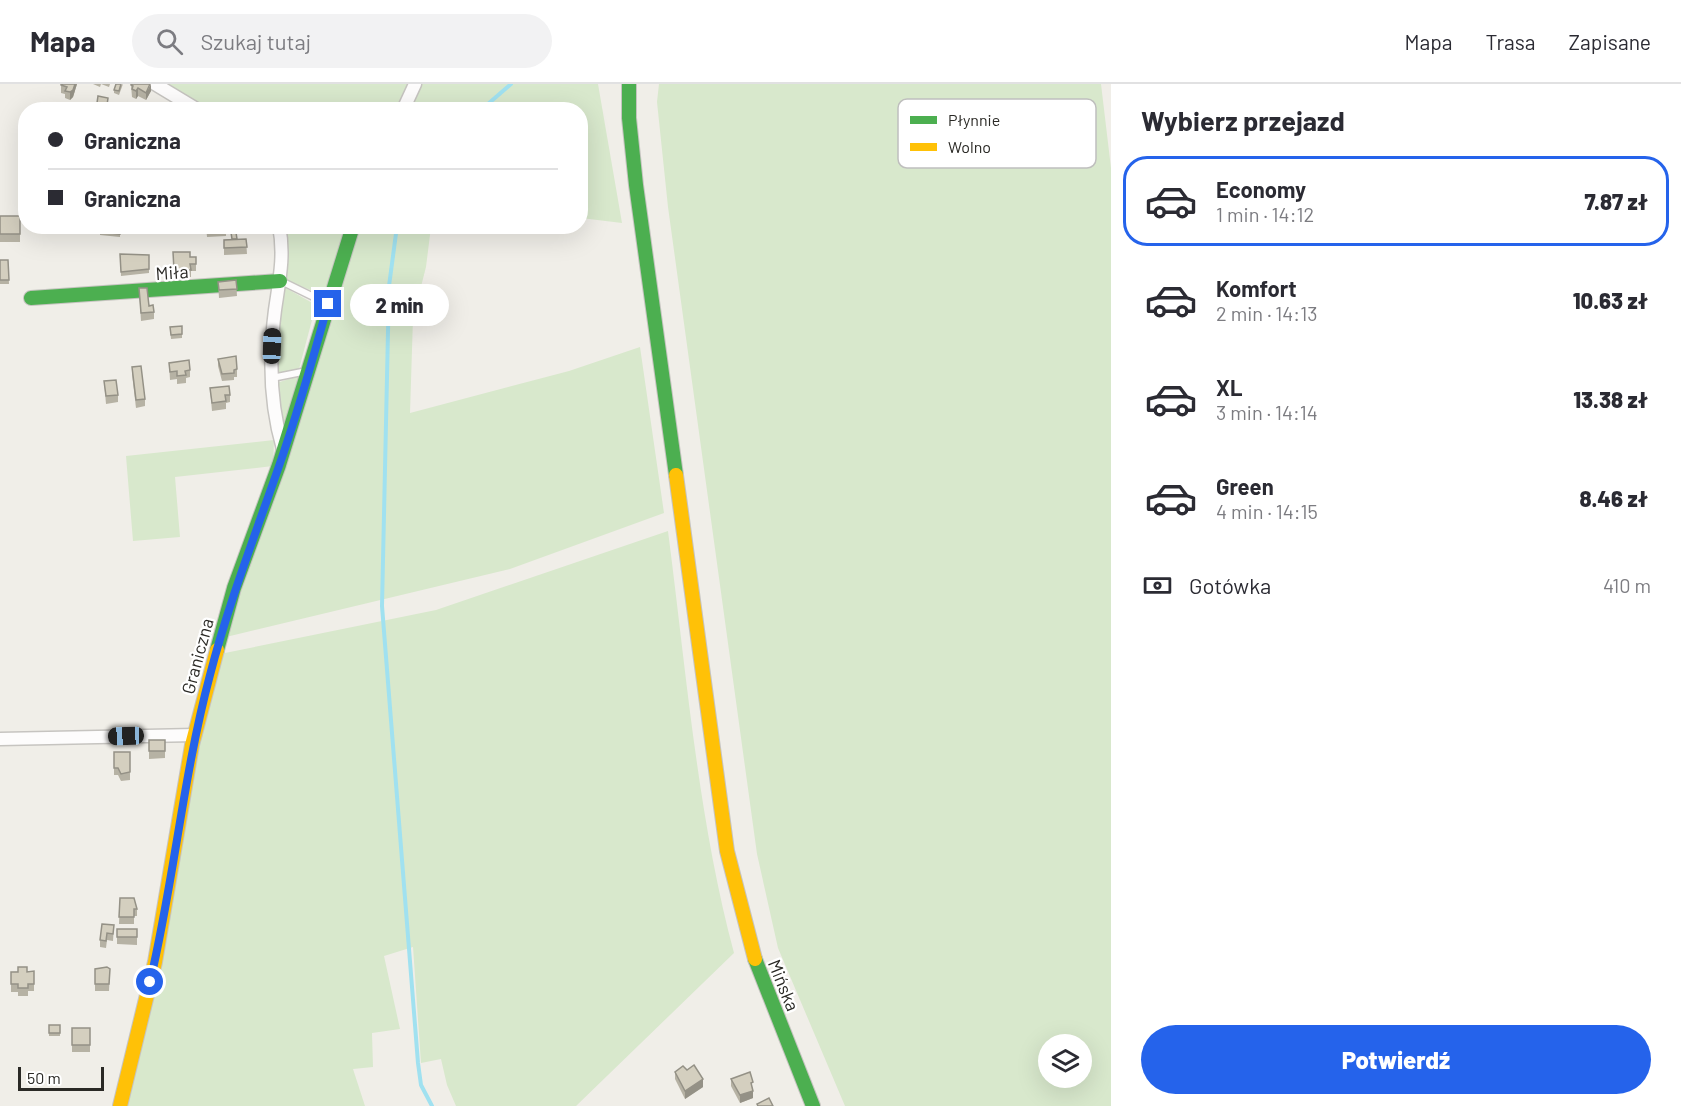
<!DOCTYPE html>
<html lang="pl">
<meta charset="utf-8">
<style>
body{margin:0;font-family:Barlow,sans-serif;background:#f2f2f3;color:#2b2b33;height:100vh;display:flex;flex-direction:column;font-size:22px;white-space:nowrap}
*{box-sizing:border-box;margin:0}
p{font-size:20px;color:#7c7c81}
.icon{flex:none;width:33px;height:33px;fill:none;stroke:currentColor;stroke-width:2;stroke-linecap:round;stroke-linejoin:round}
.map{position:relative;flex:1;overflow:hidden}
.drawer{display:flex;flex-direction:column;background:#fff;width:570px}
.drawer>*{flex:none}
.top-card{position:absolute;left:18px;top:18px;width:570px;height:132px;border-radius:24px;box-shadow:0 6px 24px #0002;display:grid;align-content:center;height:132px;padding:0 30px;background:#fff}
.tools{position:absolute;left:1038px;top:950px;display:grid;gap:12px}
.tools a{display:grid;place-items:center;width:54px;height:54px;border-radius:50%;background:#fff;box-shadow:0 6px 24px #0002;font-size:30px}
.scale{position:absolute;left:18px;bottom:15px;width:86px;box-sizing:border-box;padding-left:6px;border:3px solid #2a2925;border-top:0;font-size:16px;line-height:21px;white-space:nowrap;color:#2a2925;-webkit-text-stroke:4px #fff;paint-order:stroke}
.end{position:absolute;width:27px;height:27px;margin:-14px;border:8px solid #2563eb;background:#fff;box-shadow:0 0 0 3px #fff}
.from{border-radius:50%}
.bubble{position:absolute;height:42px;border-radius:21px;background:#fff;box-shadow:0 6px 24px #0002;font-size:20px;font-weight:800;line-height:42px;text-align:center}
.car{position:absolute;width:18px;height:36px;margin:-18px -9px;border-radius:8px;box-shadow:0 0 4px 2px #0007;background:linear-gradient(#222 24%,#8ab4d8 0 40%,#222 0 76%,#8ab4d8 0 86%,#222 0)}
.top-card b{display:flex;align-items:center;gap:21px;height:57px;font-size:22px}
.top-card b+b{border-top:2px solid #e1e1e2}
.top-card i{width:15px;height:15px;background:#2b2b33}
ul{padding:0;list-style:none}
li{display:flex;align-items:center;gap:18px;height:90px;margin:0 12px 9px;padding:0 18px;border:3px solid transparent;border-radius:24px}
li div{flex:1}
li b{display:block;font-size:22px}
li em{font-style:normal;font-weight:800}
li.active{border-color:#2563eb}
li>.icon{width:54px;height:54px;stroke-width:1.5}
h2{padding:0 30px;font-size:27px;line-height:72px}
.pay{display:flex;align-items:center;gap:15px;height:66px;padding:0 30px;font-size:22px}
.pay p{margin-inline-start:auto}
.button{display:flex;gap:12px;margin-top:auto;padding:12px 30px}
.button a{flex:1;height:69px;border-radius:36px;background:#2563eb;color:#fff;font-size:24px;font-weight:800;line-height:69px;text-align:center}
header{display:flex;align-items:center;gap:36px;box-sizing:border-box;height:84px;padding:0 30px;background:#fff;border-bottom:2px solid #e1e1e2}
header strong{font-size:28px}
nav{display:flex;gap:33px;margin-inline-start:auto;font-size:21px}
.search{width:420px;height:54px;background:#f2f2f3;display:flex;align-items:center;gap:15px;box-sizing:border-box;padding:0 21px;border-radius:33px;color:#7c7c81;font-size:22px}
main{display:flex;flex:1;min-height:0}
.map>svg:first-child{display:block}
.green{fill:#d8e8cc;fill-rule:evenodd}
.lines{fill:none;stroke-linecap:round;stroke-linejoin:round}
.stream{stroke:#a0e1f0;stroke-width:4}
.lane-casing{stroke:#c6c4c0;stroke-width:9}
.street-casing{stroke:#c6c4c0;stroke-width:15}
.fast-casing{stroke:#c6c4c0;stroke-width:16}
.slow-casing{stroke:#c6c4c0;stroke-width:16}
.lane{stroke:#fdfcfc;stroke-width:6}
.street{stroke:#fdfcfc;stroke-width:12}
.fast{stroke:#4caf50;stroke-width:14}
.slow{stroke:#ffc107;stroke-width:14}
.wall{fill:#b6b2a4}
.shaded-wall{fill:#949186}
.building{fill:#d4cfbf;stroke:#949186;stroke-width:1.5}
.route{stroke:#2563eb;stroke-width:8}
.labels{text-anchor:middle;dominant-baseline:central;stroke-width:4.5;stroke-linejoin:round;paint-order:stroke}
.street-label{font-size:18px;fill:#2a2925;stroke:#fff}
.key{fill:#fff;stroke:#bfbfbe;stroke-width:1.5}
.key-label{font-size:16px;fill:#2a2925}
</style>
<header>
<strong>Mapa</strong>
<div class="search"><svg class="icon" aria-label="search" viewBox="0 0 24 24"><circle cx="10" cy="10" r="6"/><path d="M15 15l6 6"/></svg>Szukaj tutaj</div>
<nav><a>Mapa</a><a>Trasa</a><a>Zapisane</a></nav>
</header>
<main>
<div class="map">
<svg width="1111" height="1022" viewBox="0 0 1111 1022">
<rect width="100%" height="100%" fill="#f0eee8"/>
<!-- green -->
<g class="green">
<path d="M159 0H412L400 26 202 25Z"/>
<path d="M420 0H598L622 139 581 134 580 26H408Z"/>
<path d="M659 0H1101L1111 84V1022H845L778 864 757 770 668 123 657 18ZM1048 960H1082V993H1048Z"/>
<path d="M283 143H350L325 212 286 196Z"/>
<path d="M358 143H431L426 183 413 234 410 329 569 287 640 263 664 429 510 485 226 553Z"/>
<path d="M284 203 316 221 299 285 276 291 274 266Z"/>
<path d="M306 289 285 346H280L277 299Z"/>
<path d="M274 356 273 382 175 393 180 453 133 457 126 372Z"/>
<path d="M668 447C686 586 698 735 734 869L576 1022H456L447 1001 441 975 421 979 413 863 384 872 400 945 372 949 373 983 353 985 365 1022H126L199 655 220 570 436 526Z"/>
</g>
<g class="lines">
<!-- stream -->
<g class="stream">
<path d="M481 26 511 0"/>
<path d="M397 142 389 202 382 522 418 979 421 1001 432 1022"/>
</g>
<defs>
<g id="lane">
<path d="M281 197 328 220"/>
<path d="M272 294 307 287"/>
</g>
<g id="street">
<path d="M155 0 198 26"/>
<path d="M403 26 415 0"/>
<path d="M279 142C285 171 279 198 275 226 269 272 270 321 283 365"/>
<path d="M0 655 195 651"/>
</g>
<g id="fast">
<path d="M629 0V34L636 101 676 391"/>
<path d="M31 214 280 197"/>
<path d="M217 566 234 504 279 381 353 142"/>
<path d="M755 875 813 1022"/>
</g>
<g id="slow">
<path d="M676 391 727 767 755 875"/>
<path d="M120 1022 155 878 192 661 217 566"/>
</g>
</defs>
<!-- lane casing -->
<use href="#lane" class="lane-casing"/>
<!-- street casing -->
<use href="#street" class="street-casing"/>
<!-- fast casing -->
<use href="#fast" class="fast-casing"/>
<!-- slow casing -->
<use href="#slow" class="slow-casing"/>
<!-- lane -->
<use href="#lane" class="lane"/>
<!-- street -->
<use href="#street" class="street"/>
<!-- fast -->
<use href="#fast" class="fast"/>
<!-- slow -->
<use href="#slow" class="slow"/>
</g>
<!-- wall -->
<g class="wall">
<path d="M77 0 73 13 70 16 65 14V10L61 9V1Z"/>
<path d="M93 0H110L109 3 101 0 100 3Z"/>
<path d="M123 0 119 11 114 9V6Z"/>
<path d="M131 1 151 7 146 16 138 12 136 15 132 13Z"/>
<path d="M108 18 107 24 97 22V19Z"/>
<rect x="0" y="132" width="20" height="26"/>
<path d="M100 142H126V149L120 148V153L100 151Z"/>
<path d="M206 142H226V152L207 153Z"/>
<path d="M229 142H235L237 155H246L247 170 224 171V156L232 155Z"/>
<path d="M173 168 190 173H196V187H191V193L174 194Z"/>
<path d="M120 170 149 185V189L121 192Z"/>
<path d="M0 176H8L9 200H0Z"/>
<path d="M236 196 237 212 219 214 218 198Z"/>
<path d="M139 204 154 228V235L141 237Z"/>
<path d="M182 242V254L171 255 170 243Z"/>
<path d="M218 275 237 285V293H234V296L222 297 218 282Z"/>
<path d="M169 279 190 286V293L186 294V299L177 300V295L170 296Z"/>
<path d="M132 283 145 315V322L136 324 132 290Z"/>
<path d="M104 297 118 311V318L106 320Z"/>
<path d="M210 304 230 311V318L226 319V325L212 327Z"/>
<path d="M149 656H165V674L149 675Z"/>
<path d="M114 668 130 688V696L121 697 118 691H114Z"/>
<path d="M120 814 137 825V832H134V840H119Z"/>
<path d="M114 841 113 857 107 856 106 864 100 863V856Z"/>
<path d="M117 845H137V861L117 860Z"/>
<path d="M110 885 109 907H95V900Z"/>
<path d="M34 887V907H28V912H18V908H11V888Z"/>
<rect x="49" y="941" width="11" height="11"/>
<rect x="72" y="944" width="18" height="24"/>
<path d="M687 986 703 1003 685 1015 675 995V988Z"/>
<path d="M731 995 753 1005V1014L740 1019 731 1002Z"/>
</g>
<!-- shaded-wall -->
<g class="shaded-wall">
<path d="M75 0H77L73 13 70 16V8Z"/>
<path d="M151 0V7L146 16V9Z"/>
<path d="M138 4V12L136 15V7Z"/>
<path d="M703 995V1003L685 1015V1007Z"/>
<path d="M753 1007V1014L740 1019V1011Z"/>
</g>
<!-- building -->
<g class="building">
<path d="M61 0H75L73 6 70 8 65 7 67 3 61 1Z"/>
<path d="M116 0H121L119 7 114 6Z"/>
<path d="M131 0H150L146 9 138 4 136 7 132 5 133 2 131 1Z"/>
<path d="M98 12 108 14 107 21 97 19Z"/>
<path d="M118 20 135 21V26H117Z"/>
<rect x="0" y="132" width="20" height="18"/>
<path d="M100 142H126V145H120V150L100 148Z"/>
<path d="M207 142H226V144L207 145Z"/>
<path d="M230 142H235L237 155H232Z"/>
<path d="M246 155 247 163 224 164V156Z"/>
<path d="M173 168H190V173H196V180H190L191 186H174Z"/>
<path d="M120 170 149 171V185L121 188Z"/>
<path d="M0 176H8L9 196H0Z"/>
<path d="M236 196 237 205 219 206 218 198Z"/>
<path d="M139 204H147L149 222 153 221 154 228 141 229Z"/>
<path d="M182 242V250L171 251 170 243Z"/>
<path d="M236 272 237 285 234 286V289L222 290 218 275Z"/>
<path d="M189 276 190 286 185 287 186 291 177 292V287L170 288 169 279Z"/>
<path d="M141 282 145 315 136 316 132 283Z"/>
<path d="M116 296 118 311 106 312 104 297Z"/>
<path d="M229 302 230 311H225L226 317 212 319 210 304Z"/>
<rect x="149" y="656" width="16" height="11"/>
<path d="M114 668H130V688L121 690 118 684H114Z"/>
<path d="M120 814H134L137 825H134V833H119Z"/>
<path d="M102 840 114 841 113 850 107 849 106 857 100 856Z"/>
<rect x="117" y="845" width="20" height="8"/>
<path d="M18 883H27V888L34 887V900H28V904H18V900H11V888H18Z"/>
<path d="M107 883 110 885 109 900H95V885Z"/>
<rect x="49" y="941" width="11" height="8"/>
<rect x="72" y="944" width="18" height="17"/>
<path d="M694 981 703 995 685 1007 675 988 683 982 687 986Z"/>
<path d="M750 988 753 998 751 999 753 1007 740 1011 731 995Z"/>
<path d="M769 1014 773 1022H758L757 1020Z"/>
</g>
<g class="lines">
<!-- route -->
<path class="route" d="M150 898C174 797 183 692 210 591 228 521 254 454 278 385 297 331 313 275 328 220"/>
</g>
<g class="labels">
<!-- street labels -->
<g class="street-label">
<text transform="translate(172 188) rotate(-4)">Miła</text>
<text transform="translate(197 572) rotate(-75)">Graniczna</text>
<text transform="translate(784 901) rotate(68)">Mińska</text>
</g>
</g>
<!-- legend -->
<rect x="898" y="15" width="198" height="69" rx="9" class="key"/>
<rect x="910" y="32" width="27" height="8" fill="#4caf50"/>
<rect x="910" y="59" width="27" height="8" fill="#ffc107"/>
<g class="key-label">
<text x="948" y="42">Płynnie</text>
<text x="948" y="69">Wolno</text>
</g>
</svg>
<div class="tools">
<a><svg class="icon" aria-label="layers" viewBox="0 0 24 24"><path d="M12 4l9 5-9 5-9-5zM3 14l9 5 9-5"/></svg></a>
</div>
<div class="scale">50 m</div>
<i class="end from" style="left:150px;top:898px"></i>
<i class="end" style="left:328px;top:220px"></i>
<div class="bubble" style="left:350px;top:200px;width:99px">2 min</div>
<i class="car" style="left:272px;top:262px;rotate:2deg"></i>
<i class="car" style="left:126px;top:652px;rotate:268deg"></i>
<div class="top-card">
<b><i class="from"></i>Graniczna</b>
<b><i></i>Graniczna</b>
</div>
</div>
<section class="drawer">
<h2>Wybierz przejazd</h2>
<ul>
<li class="active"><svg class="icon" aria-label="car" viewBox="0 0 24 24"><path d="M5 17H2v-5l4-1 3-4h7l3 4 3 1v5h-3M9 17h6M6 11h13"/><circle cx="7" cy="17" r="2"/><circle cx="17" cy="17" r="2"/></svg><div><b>Economy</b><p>1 min · 14:12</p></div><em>7.87 zł</em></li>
<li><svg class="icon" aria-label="car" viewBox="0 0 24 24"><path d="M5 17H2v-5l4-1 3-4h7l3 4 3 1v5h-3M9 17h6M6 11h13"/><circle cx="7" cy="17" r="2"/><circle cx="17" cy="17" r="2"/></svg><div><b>Komfort</b><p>2 min · 14:13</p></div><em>10.63 zł</em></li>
<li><svg class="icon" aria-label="car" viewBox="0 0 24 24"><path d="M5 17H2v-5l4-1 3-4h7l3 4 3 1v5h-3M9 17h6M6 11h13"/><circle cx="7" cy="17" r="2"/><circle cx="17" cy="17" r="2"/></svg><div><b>XL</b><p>3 min · 14:14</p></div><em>13.38 zł</em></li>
<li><svg class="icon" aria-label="car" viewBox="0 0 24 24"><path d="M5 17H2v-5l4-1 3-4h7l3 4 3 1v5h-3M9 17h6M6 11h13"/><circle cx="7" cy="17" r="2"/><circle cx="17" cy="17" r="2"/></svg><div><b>Green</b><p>4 min · 14:15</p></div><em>8.46 zł</em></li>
</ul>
<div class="pay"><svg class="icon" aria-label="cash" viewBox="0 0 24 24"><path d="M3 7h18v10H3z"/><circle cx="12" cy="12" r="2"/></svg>Gotówka<p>410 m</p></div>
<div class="button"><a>Potwierdź</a></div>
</section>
</main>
